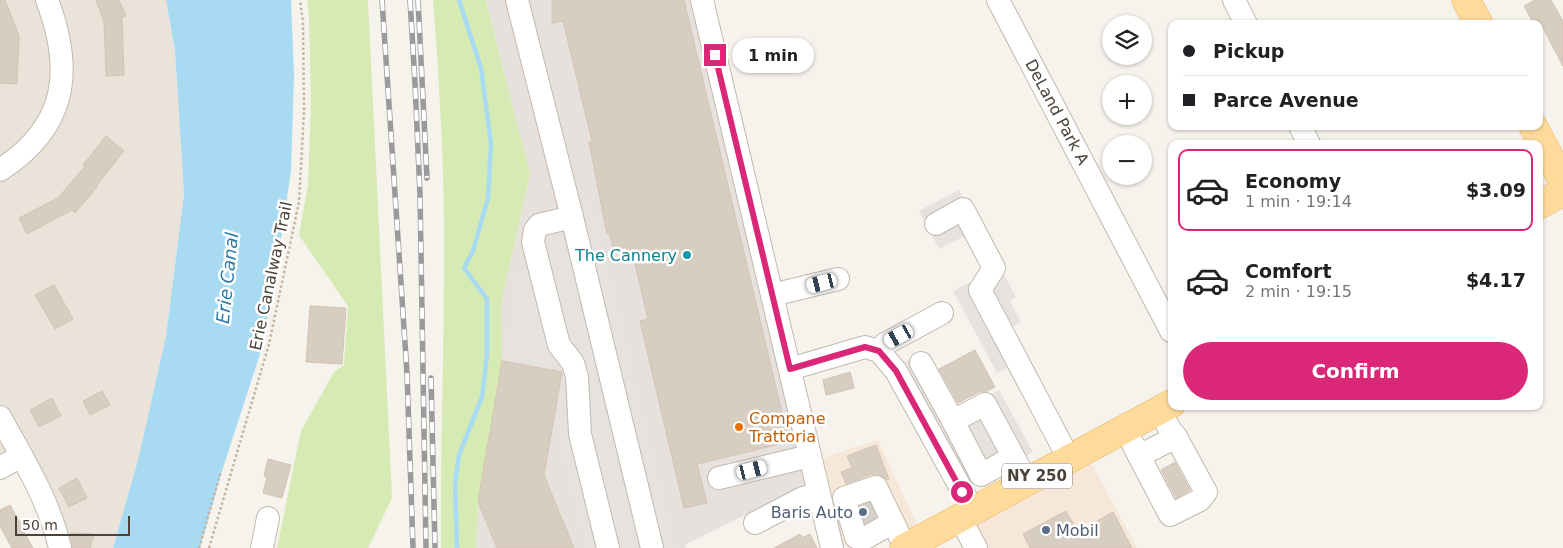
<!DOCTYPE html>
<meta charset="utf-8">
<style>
body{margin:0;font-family:"DejaVu Sans",sans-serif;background:#f6f6f6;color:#202124;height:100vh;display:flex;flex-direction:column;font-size:19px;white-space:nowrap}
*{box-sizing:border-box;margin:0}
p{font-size:16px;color:#757577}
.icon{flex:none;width:28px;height:28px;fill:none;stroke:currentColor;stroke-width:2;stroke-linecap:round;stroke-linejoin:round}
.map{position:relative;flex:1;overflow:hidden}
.drawer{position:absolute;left:1168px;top:140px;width:375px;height:270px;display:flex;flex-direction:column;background:#fff;border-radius:10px;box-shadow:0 1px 4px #0004}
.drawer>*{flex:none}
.guide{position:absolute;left:1168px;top:20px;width:375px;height:110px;border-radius:10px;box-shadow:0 1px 4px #0004;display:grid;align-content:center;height:110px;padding:0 15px;background:#fff}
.buttons{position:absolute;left:1102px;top:15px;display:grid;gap:10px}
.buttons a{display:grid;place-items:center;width:50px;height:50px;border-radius:50%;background:#fff;box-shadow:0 1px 4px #0004;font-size:25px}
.scale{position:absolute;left:15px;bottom:12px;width:115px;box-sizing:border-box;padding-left:5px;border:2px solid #4b4239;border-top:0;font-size:14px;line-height:18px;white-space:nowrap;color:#4b4239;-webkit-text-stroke:4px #fff;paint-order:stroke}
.end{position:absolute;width:22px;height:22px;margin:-11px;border:6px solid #db2777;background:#fff;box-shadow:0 0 0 2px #fff}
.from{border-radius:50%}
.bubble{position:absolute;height:35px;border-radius:18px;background:#fff;box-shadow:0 1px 4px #0004;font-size:16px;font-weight:700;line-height:35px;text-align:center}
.car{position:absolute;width:15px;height:30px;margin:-15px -8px;border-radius:6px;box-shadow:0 0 4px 1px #0007;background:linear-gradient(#fff 24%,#345 0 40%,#fff 0 76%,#345 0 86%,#fff 0)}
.guide b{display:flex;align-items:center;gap:18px;height:48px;font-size:19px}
.guide b+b{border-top:1px solid #e0e0e0}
.guide i{width:12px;height:12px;background:#202124}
ul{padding:9px 0 0;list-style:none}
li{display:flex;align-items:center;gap:15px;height:82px;margin:0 10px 8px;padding:0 5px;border:2px solid transparent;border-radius:10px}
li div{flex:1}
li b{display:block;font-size:19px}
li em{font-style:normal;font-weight:700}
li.on{border-color:#db2777}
li>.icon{width:45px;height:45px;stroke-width:1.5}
.button{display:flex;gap:10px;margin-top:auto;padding:10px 15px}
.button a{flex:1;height:58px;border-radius:30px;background:#db2777;color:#fff;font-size:20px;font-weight:700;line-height:58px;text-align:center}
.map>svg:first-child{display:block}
.residential{fill:#eae3da}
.commercial{fill:#f7e7d8}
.industrial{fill:#e6e1dd}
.green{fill:#d6eab4}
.parking{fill:#e5e2e0}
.water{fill:#a8daf2}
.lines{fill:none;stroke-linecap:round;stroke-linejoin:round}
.stream{stroke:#a8daf2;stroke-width:4.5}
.building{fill:#d8cdc1;stroke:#d3c4b4}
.minor-tunnel{stroke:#d4cfc8;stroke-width:22;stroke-dasharray:22 11;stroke-linecap:butt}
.minor-casing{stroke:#c2b9ae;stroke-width:24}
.major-casing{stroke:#e6b769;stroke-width:29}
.path{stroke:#c4b49f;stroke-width:2.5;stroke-dasharray:2.5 2.5;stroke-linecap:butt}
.minor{stroke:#fff;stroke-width:22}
.major{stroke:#ffdb9b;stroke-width:28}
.rail-casing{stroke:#9a9a9a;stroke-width:5.5}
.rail{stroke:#fff;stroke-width:4;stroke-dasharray:11;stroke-linecap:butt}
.route{stroke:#db2777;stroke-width:6}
.culture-dot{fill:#0f9aa8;stroke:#fff;stroke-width:2}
.food-dot{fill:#e8710a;stroke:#fff;stroke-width:2}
.service-dot{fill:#5c6f8a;stroke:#fff;stroke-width:2}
.labels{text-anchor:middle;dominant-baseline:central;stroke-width:5;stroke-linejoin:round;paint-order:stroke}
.shield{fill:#fff;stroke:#817b74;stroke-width:1}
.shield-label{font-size:15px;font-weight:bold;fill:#4b4239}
.street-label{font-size:16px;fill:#4b4239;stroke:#fff}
.culture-label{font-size:16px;fill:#0d838f;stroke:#fff;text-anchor:end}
.food-label{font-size:16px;fill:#c56008;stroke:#fff;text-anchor:start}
.service-label{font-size:16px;fill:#4e5e75;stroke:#fff;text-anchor:end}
.water-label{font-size:18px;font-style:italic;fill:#2c7ea9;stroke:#fff}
</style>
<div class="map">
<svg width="1563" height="548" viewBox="0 0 1563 548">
<rect width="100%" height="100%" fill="#f6f2ec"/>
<!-- residential -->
<path class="residential" d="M0 0H166L175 51 184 194 166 336 138 460 113 548H64L41 478 0 456Z"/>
<!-- commercial -->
<g class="commercial">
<path d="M878 440 917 525 871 548H848L843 543 823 458Z"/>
<path d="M1089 459 1137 548H984L976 529 979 522Z"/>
</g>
<!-- industrial -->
<path class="industrial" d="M486 0H693L809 483 685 545 686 548H476L478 502 502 361 501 304 530 174Z"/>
<!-- green -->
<g class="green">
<path d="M307 0H368L392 498 368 548H277L301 431 334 372 344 365 348 306 299 235 308 185 311 101 309 15Z"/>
<path d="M433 0H486L530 174 501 304 502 361 478 502 476 548H441C440 455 444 362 444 268 445 179 440 89 433 0Z"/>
</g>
<!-- parking -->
<g class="parking">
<path d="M959 190 1016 297 1010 301 1021 322 1010 328 1025 358 997 373 953 291 974 280 983 264 967 235 939 249 919 211Z"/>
<path d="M592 203 676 548H585L559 436 571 433 569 378 555 355H552L549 367 505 359 515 275 532 273V218Z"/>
<path d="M922 353 954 413 999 390 1033 452 965 488 900 365Z"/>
</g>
<!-- water -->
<path class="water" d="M166 0H291L294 76 291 171 274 286 260 354 222 471 200 548H113L138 460 166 336 184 194 175 51Z"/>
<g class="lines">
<!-- stream -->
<path class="stream" d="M457 548 455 483 459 455 482 397 487 355V299L464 268 473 251 488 198 491 144 481 68 459 0"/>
</g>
<!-- building -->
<g class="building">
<path d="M0 0H5L19 36 17 84 0 83Z"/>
<path d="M96 0H119L126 16 122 17 124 75 106 76 104 22Z"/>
<path d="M552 0H684L789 442 697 464 707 503 684 508 640 321 648 319 634 260 630 261 626 247 614 250 609 233 607 234 589 142 592 141 563 21 552 23Z"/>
<path d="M1535 0H1551L1563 21V66L1541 24H1534L1524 6Z"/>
<path d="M106 136 124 151 97 185 98 186 75 213 72 210 27 234 19 218 58 198 85 166 83 165Z"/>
<path d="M54 285 73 319 55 329 35 295Z"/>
<path d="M310 306 346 308 342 364 306 362Z"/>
<path d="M975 350 995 387 987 391 979 392 958 403 939 369Z"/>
<path d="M502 361 562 372 544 475 574 548H497L478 502Z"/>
<path d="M850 372 854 388 826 395 823 380Z"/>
<path d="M102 391 110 405 90 415 83 401Z"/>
<path d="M52 398 61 416 39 427 30 410Z"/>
<path d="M876 445 889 479 887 480 878 474H872L846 484 841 472 852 468 847 456Z"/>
<path d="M268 459 291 465 282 498 263 493 267 477 264 476Z"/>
<path d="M1175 462 1190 490 1176 498 1161 470Z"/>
<path d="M77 478 87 498 69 507 59 488Z"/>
<path d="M869 503 876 517 865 523 860 506Z"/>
<path d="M10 505 24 530 21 531 24 532 33 548H12L0 526V510Z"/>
<path d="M1066 511 1078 532 1113 512 1132 548H1030L1023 534Z"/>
<path d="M70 533 94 534 90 548H73Z"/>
<path d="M800 534 802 538 810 534 817 548H774Z"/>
</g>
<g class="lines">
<!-- minor-tunnel -->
<path class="minor-tunnel" d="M853 516 874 509"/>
<defs>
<g id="minor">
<path d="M517 0 572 217 652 548"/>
<path d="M702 0 832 548"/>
<path d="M998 0 1171 331"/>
<path d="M1234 0 1246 24"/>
<path d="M1300 126 1309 144"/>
<path d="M0 170C67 127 74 71 47 0"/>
<path d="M572 217 539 225 535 230 533 242 559 345 573 363 577 377 580 434 608 548"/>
<path d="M936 224 963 209 994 268 980 290 1069 459"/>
<path d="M772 295 838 279"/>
<path d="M879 351 885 344 942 313"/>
<path d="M921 363 953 421"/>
<path d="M790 369 865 347 879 351 896 371 973 510"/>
<path d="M0 417C23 459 49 500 60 548"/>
<path d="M1133 444 1139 456 1176 437 1169 428 1160 410"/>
<path d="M1139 456 1170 515 1200 500 1206 492 1176 437"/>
<path d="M1013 457 981 475 953 421 985 404 1027 482"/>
<path d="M0 468 21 456"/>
<path d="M719 478 810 456"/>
<path d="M960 518 976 548"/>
<path d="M893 522 862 540 856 537 844 498 876 487 905 547"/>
<path d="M755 523 803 498 819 494"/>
<path d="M262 548 268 518"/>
</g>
<g id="major">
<path d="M1466 0 1479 24"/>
<path d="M1533 126 1563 182"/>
<path d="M1539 205 1563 192"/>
<path d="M904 548 1171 404"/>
</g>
</defs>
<!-- minor casing -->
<use href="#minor" class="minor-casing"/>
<!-- major casing -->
<use href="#major" class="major-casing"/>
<!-- path -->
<g class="path">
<path d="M199 548 221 471"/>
<path d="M209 548 269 344 299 202 304 111 303 22 300 0"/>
</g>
<!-- minor -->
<use href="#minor" class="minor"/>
<!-- major -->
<use href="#major" class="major"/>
<defs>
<g id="rail">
<path d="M382 0 407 373 413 548"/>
<path d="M410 0 415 83 420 194 426 548"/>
<path d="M418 0 427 178"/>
<path d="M431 378 435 548"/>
</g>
</defs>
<!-- rail casing -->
<use href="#rail" class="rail-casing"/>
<!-- rail -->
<use href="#rail" class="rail"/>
</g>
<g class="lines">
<!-- route -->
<path class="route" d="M715 55 790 369 865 347 879 351 896 371 962 492"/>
</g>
<!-- markers -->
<circle class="culture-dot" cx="687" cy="255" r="5"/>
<circle class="food-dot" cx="739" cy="427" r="5"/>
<g class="service-dot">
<circle cx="863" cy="512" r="5"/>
<circle cx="1046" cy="530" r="5"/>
</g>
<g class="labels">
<!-- shield labels -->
<rect class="shield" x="1002" y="463.5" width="70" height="25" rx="4"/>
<g class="shield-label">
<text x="1037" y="476">NY 250</text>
</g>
<!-- street labels -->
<g class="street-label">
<text transform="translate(1057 112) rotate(62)">DeLand Park A</text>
<text transform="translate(271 276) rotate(-78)">Erie Canalway Trail</text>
</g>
<!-- culture labels -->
<g class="culture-label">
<text x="677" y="255">The Cannery</text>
</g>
<!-- food labels -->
<g class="food-label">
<text x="749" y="418">Compane<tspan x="749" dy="18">Trattoria</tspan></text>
</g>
<!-- service labels -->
<g class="service-label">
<text x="853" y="512">Baris Auto</text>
<text x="1056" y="530" text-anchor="start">Mobil</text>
</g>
<!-- water labels -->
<g class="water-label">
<text transform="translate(227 278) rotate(-84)">Erie Canal</text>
</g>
</g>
</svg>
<div class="buttons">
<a><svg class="icon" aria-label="layers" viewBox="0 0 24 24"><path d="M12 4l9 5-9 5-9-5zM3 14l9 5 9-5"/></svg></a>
<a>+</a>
<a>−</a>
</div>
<div class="scale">50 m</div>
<i class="end from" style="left:962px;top:492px"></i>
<i class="end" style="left:715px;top:55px"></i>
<div class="bubble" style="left:732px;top:38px;width:82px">1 min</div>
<i class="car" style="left:822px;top:283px;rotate:256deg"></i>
<i class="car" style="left:899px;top:336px;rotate:241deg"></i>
<i class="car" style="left:752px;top:470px;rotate:76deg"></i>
<div class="guide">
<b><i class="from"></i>Pickup</b>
<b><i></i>Parce Avenue</b>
</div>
<section class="drawer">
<ul>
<li class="on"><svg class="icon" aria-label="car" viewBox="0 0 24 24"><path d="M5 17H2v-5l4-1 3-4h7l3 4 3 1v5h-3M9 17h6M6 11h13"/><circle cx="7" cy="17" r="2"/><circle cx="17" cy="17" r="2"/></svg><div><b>Economy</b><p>1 min · 19:14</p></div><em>$3.09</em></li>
<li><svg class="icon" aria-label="car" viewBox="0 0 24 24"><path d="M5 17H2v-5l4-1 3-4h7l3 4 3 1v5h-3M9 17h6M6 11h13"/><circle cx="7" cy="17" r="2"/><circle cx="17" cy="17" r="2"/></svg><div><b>Comfort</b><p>2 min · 19:15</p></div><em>$4.17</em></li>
</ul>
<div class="button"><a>Confirm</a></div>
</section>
</div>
